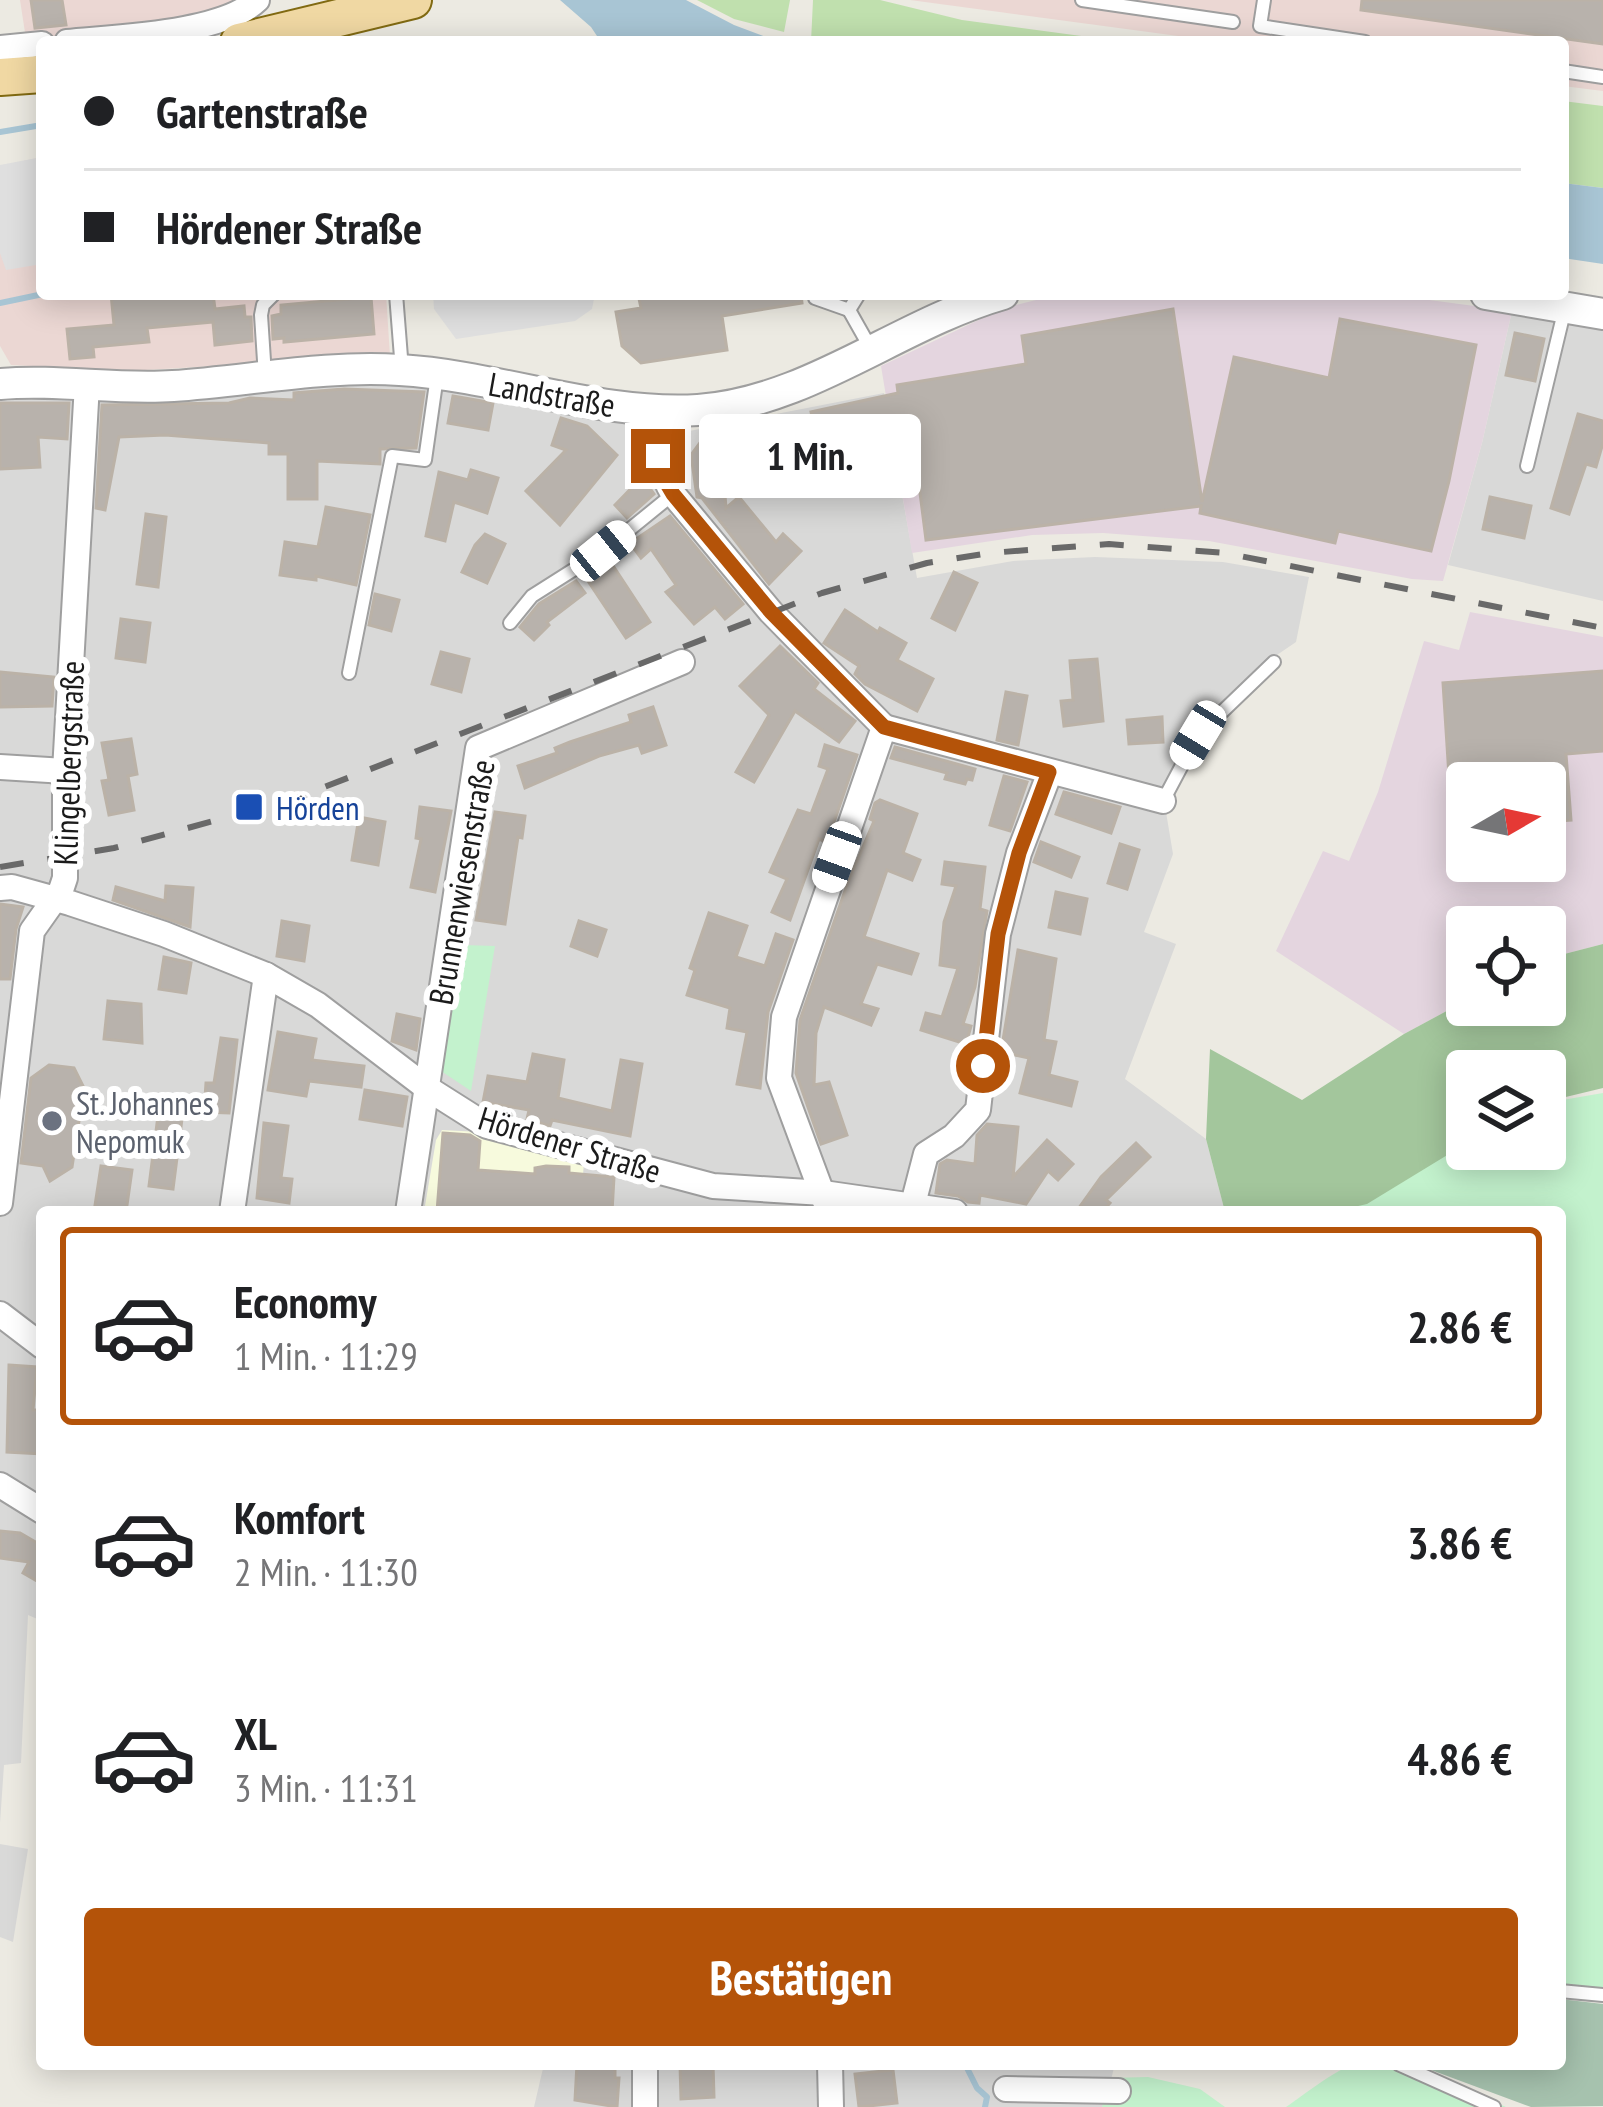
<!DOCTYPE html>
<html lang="de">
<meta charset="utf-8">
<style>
body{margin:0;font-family:"PT Sans Narrow",sans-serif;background:#f2f2f2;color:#202124;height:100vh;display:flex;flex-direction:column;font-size:45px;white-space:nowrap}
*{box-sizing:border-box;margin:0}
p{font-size:39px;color:#757577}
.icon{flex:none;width:66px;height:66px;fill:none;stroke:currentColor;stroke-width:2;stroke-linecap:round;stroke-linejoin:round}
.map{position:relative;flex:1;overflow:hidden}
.side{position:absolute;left:36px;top:1206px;width:1530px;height:864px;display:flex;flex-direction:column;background:#fff;border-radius:12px;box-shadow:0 6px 30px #0003}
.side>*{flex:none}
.banner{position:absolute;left:36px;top:36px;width:1533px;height:264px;border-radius:12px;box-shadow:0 6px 30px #0003;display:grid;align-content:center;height:264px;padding:0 48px;background:#fff}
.needle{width:78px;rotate:81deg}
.fabs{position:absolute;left:1446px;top:762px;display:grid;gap:24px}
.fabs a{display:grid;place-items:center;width:120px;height:120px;border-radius:12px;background:#fff;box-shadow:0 6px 30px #0003;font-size:60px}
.end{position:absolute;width:54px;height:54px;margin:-27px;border:15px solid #b45309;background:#fff;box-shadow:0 0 0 6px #fff}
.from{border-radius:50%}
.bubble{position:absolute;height:84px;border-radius:12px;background:#fff;box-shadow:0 6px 30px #0003;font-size:39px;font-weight:800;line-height:84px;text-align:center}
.car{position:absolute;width:36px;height:72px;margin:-36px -18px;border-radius:15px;box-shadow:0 0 9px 3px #0007;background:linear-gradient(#fff 24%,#345 0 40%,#fff 0 76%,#345 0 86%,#fff 0)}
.banner b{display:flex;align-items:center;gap:42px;height:114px;font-size:45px}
.banner b+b{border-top:3px solid #e0e0e0}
.banner i{width:30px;height:30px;background:#202124}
ul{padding:21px 0 0;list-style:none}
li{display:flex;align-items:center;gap:36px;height:198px;margin:0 24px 18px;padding:0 24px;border:6px solid transparent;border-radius:12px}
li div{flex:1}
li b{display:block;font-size:45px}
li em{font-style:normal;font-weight:800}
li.current{border-color:#b45309}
li>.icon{width:108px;height:108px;stroke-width:1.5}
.action{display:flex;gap:24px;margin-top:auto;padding:24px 48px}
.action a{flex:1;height:138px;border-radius:12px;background:#b45309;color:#fff;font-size:48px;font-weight:800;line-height:138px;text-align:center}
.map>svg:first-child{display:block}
.residential{fill:#d9d9d8}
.commercial{fill:#ebd7d3}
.industrial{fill:#e4d5df;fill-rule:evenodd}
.education{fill:#f7fadd}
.grass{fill:#c0e0ae}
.forest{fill:#a3c69c}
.cemetery{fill:#a6c2ae}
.park{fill:#c3f2cd}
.parking{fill:#dfdfdf}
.water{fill:#a8c5d4}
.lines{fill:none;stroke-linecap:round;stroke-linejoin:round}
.stream{stroke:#a8c5d4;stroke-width:6}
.building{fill:#b8b2ac;stroke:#bbb2a7;stroke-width:3}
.service-casing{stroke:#9f9f9f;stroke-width:16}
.minor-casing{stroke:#9f9f9f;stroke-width:28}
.tertiary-casing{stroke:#9f9f9f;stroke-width:34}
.primary-casing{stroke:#816a12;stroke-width:40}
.service{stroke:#fff;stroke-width:12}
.minor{stroke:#fff;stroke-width:24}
.tertiary{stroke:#fff;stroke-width:30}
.primary{stroke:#f0d8a3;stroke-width:36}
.rail{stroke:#696969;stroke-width:6;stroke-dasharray:24 24;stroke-linecap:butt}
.route{stroke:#b45309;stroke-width:15}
.transit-dot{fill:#1a4fb4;stroke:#fff;stroke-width:4.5}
.worship-dot{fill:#6b7280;stroke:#fff;stroke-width:4.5}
.labels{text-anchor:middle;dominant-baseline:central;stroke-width:12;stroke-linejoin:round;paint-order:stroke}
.street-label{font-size:33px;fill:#1b1b1b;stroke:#fff}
.transit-label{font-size:33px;fill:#164399;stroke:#fff;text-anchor:start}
.worship-label{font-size:33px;fill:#5b616d;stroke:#fff;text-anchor:start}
</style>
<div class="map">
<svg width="1603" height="2107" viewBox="0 0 1603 2107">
<rect width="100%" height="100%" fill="#eceae2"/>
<!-- residential -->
<g class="residential">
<path d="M1512 311 1603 326V601L1448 565 1482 443Z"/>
<path d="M411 378 679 433 884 393 917 578 1013 561 1095 557 1223 562 1309 577 1296 642 1274 657 1191 736 1162 788 1173 854 1144 932 1176 944 1125 1079 1206 1139 1225 1212H42V1621L28 1615 21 1763 4 1765 0 1823V395Z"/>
<path d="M0 1844 28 1849 13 1942 0 1937Z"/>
<path d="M544 2064H1115L1104 2107H534Z"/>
</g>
<!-- commercial -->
<g class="commercial">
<path d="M20 0H246L171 24 26 39Z"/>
<path d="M910 0H1603V91L1563 86V42H1223Z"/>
<path d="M42 157V294H386L390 356 127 371 11 365 0 346V166Z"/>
</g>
<!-- industrial -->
<g class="industrial">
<path d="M1060 294H1384L1512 311 1482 443 1443 581 1412 579 1209 541 1103 533 1032 535 912 553 881 366 1004 308Z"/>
<path d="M1470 612 1603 637V944L1545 959V927H1467V1000L1404 1034 1276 951 1323 851 1349 861 1378 792 1424 641 1459 650ZM1467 783H1545V861H1467Z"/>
</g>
<!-- education -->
<path class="education" d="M442 1130 481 1132 584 1159 581 1212H424L436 1140Z"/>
<!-- grass -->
<g class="grass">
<path d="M697 0H790L784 32 734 19Z"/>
<path d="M813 0H880L962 20 1126 42H811Z"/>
<path d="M1563 101 1603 106V188L1563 183Z"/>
</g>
<!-- forest -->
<path class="forest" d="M1603 944V1088L1545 1102V1071H1467V1149L1554 1212H1225L1206 1139 1210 1049 1302 1100 1404 1034 1467 1000V1005H1545V959Z"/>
<!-- cemetery -->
<path class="cemetery" d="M1560 1999 1603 2004V2106L1531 2107 1415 2064H1560Z"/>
<!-- park -->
<g class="park">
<path d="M463 945 495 946 471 1091 441 1071Z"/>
<path d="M1603 1093V1997L1560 1991V1212H1332L1367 1204 1467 1143V1149H1545V1103Z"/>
<path d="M1357 2064H1412L1506 2107H1286C1306 2094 1336 2068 1357 2064Z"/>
<path d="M1148 2077 1200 2089 1225 2107H1102L1110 2078Z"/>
</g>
<!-- parking -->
<g class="parking">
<path d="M42 157V264L6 270 0 253V165Z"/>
<path d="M433 294H595L592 309 575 321 456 339 434 309Z"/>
</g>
<!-- water -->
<g class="water">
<path d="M560 0H686L734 25 779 42H601L591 27Z"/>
<path d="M1563 183 1603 188V264L1563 258Z"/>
</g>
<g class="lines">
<!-- stream -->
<g class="stream">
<path d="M0 132 42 125"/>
<path d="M0 303 43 294"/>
<path d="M965 2064 977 2088 987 2097 985 2107"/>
</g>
</g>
<!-- building -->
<g class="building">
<path d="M31 0H62L66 25 35 28Z"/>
<path d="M1362 0H1603V44L1361 10Z"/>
<path d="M111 294H213L215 309 244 306 245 317H251L252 341 215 345 213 322 147 328 149 342 93 347 94 357 70 359 67 329 114 325Z"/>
<path d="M638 294H801L802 303 722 316 727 350 641 363 622 346 616 312 641 308Z"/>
<path d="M371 297 374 334 284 342V338L273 339 272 316 281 314V305Z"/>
<path d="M1173 309 1202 502 1234 357 1329 378 1340 319 1476 345 1449 481 1431 551 1338 531 1335 543 1200 513 1201 506 926 540 911 422 876 427 878 435 847 442 858 490 829 496 811 412 898 393 897 385 1026 364 1022 336Z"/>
<path d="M1515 333 1544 339 1535 381 1506 375Z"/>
<path d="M344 389 424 392 416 448 380 449V464L317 461V499H288V454H269V443L165 435 119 437 105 510 96 508 102 405 229 403 250 398 294 400V393Z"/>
<path d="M453 396 493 403 488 430 448 423Z"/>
<path d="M0 403H69L67 439 38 437 40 467 0 469Z"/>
<path d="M1578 414 1603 421V443L1596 467 1586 464 1569 514 1551 508Z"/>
<path d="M561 418 587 426 617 455 560 525 526 491 566 450 552 445Z"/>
<path d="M756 426 759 455 735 457 723 469 726 508 739 497 776 542 783 534 801 551 769 584 702 498 697 497 691 455 708 432Z"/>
<path d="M471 470 498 478 487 513 454 502 445 541 426 536 439 472 468 480Z"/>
<path d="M642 477 654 494 627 518 615 505Z"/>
<path d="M1490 497 1531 506 1524 538 1483 529Z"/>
<path d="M326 507 370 515 356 585 316 576V580L280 575 285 542 318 547Z"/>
<path d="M146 514 166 517 158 587 137 584Z"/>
<path d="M670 516 743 604 725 619 715 607 694 624 666 592 676 585 651 549 641 558 630 543Z"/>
<path d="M485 534 505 544 487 583 462 572 475 545Z"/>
<path d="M610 561 650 622 626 638 588 581Z"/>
<path d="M954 572 977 583 955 630 932 618Z"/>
<path d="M576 581 585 593 547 622 549 625 534 640 520 627 539 604Z"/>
<path d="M375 594 399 600 391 631 369 625Z"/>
<path d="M845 610 878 632 880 628 906 643 897 660 933 679 917 711 865 684 855 674 859 666 824 643Z"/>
<path d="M121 619 150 623 145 662 116 658Z"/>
<path d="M780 646 818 683 814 689 855 721 839 742 795 711 754 782 736 772 769 715 740 686Z"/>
<path d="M441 652 469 659 461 692 432 684Z"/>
<path d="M1097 659 1103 721 1064 726 1061 701 1073 700 1070 661Z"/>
<path d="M1603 671V751L1566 754 1571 820 1545 822V783H1467V854H1454L1443 683Z"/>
<path d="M0 672 54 677 52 706 0 707Z"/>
<path d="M1006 692 1027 696 1018 745 997 740Z"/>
<path d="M653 707 666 745 642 753 639 745 599 756 525 788 518 766 557 753 555 748 570 742 631 722 629 715Z"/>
<path d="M1162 717 1163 742 1129 744 1127 720Z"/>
<path d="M131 739 137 774 128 776 134 810 109 815 102 781 109 780 102 743Z"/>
<path d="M825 745 857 755 830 834 826 842 819 839 790 920 772 912 787 879 770 872 798 810 811 814 828 769 819 766Z"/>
<path d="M895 747 975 769 972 780 967 779 965 784 945 779 947 773 891 758Z"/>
<path d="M1004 776 1027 782 1010 831 990 825Z"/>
<path d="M1064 792 1120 807 1111 833 1056 814Z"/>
<path d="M880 800 917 814 903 853 920 860 912 880 887 870 864 937 918 954 911 974 877 964 861 1004 878 1009 871 1025 824 1007 816 1033 814 1085 829 1082 847 1135 821 1144 796 1073 800 1020 848 882 874 821 870 819 875 803Z"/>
<path d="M420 807 451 811 435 892 411 887 421 839 416 838Z"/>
<path d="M495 812 525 816 522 838 518 837 505 924 476 920Z"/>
<path d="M359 817 385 822 378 865 352 860Z"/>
<path d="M1041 842 1079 857 1071 877 1034 862Z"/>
<path d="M1120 844 1139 850 1127 889 1108 883Z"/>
<path d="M945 862 985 867 980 909 987 911 975 987 963 1024 971 1026 966 1044 921 1030 926 1013 942 1017 958 968 940 965 944 922 956 886 942 884Z"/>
<path d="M166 886 193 888 190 927 113 900 116 887 165 901Z"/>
<path d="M1056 892 1087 899 1080 934 1049 927Z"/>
<path d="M0 904 23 907 16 929 10 979H0Z"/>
<path d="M709 913 747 926 736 957 765 966 776 934 793 940 768 1012 760 1088 737 1084 747 1032 727 1028 730 1008 687 995 695 970 690 968Z"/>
<path d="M282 921 309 926 304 961 277 956Z"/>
<path d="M579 921 606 930 597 956 571 946Z"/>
<path d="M1018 950 1056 959 1044 1040 1056 1042 1049 1075 1077 1082 1071 1106 1020 1093 1029 1058 1001 1052Z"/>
<path d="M164 957 191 963 186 993 159 989Z"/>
<path d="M108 1001 141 1004 142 1043 104 1039Z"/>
<path d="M397 1014 420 1019 416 1050 392 1041Z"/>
<path d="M278 1032 316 1039 312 1060 364 1066 361 1087 309 1081 306 1096 268 1090Z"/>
<path d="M221 1038 237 1040 229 1113 204 1112 206 1083H214Z"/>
<path d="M533 1054 564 1060 558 1098 612 1111 621 1060 642 1064 630 1136 552 1120 550 1126 527 1119 529 1110 483 1102 488 1076 527 1082Z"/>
<path d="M49 1065 74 1068 84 1088 72 1167 50 1181 43 1166 21 1163 31 1078Z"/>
<path d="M365 1090 407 1097 402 1126 360 1119Z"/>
<path d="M159 1108 183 1111 173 1189 149 1186Z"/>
<path d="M264 1123 288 1126 281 1178 292 1179 289 1203 257 1198Z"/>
<path d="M987 1124 1018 1127 1013 1177 1047 1140 1073 1164 1058 1180 1048 1171 1026 1204 980 1195 979 1203 968 1202 958 1196 936 1193 940 1164 947 1160 975 1164 977 1135Z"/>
<path d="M443 1133 470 1135 480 1141 478 1170 535 1174V1168L546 1166 569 1167V1173L614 1177 612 1212H437Z"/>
<path d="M1136 1143 1150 1157 1106 1200 1110 1203 1102 1212H1076L1101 1177Z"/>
<path d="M101 1166 132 1170 126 1212H94Z"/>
<path d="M9 1365 37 1367 33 1410H42V1454L7 1452Z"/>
<path d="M0 1531 20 1533 39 1544 42 1539V1584L23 1573 29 1562 0 1558Z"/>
<path d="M577 2064H615V2078H619L617 2107 575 2100Z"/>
<path d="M680 2064H713L714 2097 681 2099Z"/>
<path d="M893 2070 897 2103 859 2107 855 2074Z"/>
</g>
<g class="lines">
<defs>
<g id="service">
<path d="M1082 0 1233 22"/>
<path d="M1264 0 1260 26 1365 42"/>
<path d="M1563 71 1603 77"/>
<path d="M396 294 402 370"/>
<path d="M814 294 815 298 849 310"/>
<path d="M859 294 849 310 871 349"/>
<path d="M265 376 261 315 263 305 274 294"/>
<path d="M1527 466 1565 308"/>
<path d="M510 623 532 596 603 551 672 495"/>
<path d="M349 673 392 456 425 460 437 376"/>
<path d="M1163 801 1198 735 1274 662"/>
<path d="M1560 1991 1603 1995"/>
<path d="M1398 2064 1494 2107"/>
</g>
<g id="minor">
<path d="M67 42C115 37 222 34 257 0"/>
<path d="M0 48 42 44"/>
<path d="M657 410C658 441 657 467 673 494L771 612 884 727 784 1017 779 1078 829 1212"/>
<path d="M884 727 1163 801"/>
<path d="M0 767 65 771"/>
<path d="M0 888 12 887 70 903 164 934 266 975 318 1005 427 1088 487 1126 713 1186 823 1193 955 1212"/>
<path d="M0 1203 32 931 61 890 65 878V771L87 384"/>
<path d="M913 1204 926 1154 954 1136 978 1110 998 934 1019 853 1050 772"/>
<path d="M232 1212 266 975"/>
<path d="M408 1212 478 748 682 662"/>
<path d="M0 1314 42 1346"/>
<path d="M0 1485 42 1511"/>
<path d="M645 2064V2107"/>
<path d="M830 2064 831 2107"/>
<path d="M1006 2089 1118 2091"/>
</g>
<g id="tertiary">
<path d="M1486 294 1603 314"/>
<path d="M0 384C58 379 115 390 173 386 248 381 325 365 400 370 500 376 598 416 698 410 809 402 898 324 1003 294"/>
</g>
<g id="primary">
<path d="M239 42 413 0"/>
<path d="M0 77 42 74"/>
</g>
</defs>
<!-- service casing -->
<use href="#service" class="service-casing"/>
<!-- minor casing -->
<use href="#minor" class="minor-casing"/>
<!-- tertiary casing -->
<use href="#tertiary" class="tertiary-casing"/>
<!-- primary casing -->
<use href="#primary" class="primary-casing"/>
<!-- service -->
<use href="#service" class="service"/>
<!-- minor -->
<use href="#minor" class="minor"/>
<!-- tertiary -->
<use href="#tertiary" class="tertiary"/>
<!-- primary -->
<use href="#primary" class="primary"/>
<!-- rail -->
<path class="rail" d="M0 867 114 848 291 800 822 593 927 563 989 553 1109 544 1225 553 1603 628"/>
</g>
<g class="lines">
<!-- route -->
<path class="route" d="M658 456 663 477 673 494 771 612 884 727 1049 772 1019 853 998 934 983 1066"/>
</g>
<!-- markers -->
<rect class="transit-dot" x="234" y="792" width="30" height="30" rx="6"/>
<circle class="worship-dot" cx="52" cy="1121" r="12"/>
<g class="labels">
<!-- street labels -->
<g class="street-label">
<text transform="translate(552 394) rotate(10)">Landstraße</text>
<text transform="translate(68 763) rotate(-88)">Klingelbergstraße</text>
<text transform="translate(461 882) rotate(-80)">Brunnenwiesenstraße</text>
<text transform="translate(570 1144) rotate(17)">Hördener Straße</text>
</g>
<!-- transit labels -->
<g class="transit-label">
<text x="276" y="807">Hörden</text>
</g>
<!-- worship labels -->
<g class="worship-label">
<text x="76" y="1102">St. Johannes<tspan x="76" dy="38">Nepomuk</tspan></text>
</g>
</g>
</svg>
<div class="fabs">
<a><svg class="needle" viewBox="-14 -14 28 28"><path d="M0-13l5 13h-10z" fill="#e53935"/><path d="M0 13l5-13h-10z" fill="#757577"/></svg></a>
<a><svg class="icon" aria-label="locate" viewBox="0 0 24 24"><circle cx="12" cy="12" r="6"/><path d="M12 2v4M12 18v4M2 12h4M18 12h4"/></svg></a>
<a><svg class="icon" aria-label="layers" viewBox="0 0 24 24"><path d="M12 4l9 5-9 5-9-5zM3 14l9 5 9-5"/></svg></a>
</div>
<i class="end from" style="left:983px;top:1066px"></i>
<i class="end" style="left:658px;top:456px"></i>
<div class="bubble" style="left:699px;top:414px;width:222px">1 Min.</div>
<i class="car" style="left:603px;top:551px;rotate:51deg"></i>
<i class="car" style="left:1198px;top:735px;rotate:211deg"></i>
<i class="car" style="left:837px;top:857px;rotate:200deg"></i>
<div class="banner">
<b><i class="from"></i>Gartenstraße</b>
<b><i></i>Hördener Straße</b>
</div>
<section class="side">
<ul>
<li class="current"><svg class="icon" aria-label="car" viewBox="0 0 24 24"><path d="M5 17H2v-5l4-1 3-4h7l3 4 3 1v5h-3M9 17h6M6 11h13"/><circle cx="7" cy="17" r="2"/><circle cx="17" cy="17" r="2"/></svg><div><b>Economy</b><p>1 Min. · 11:29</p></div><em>2.86 €</em></li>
<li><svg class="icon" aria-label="car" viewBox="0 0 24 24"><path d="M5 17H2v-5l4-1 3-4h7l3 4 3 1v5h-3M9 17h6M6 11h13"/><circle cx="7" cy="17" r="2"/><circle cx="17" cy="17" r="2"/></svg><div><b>Komfort</b><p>2 Min. · 11:30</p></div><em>3.86 €</em></li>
<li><svg class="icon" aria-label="car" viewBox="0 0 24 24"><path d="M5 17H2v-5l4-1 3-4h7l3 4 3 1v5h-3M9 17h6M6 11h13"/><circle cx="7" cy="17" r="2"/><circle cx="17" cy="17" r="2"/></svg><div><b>XL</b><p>3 Min. · 11:31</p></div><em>4.86 €</em></li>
</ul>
<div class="action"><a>Bestätigen</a></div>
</section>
</div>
